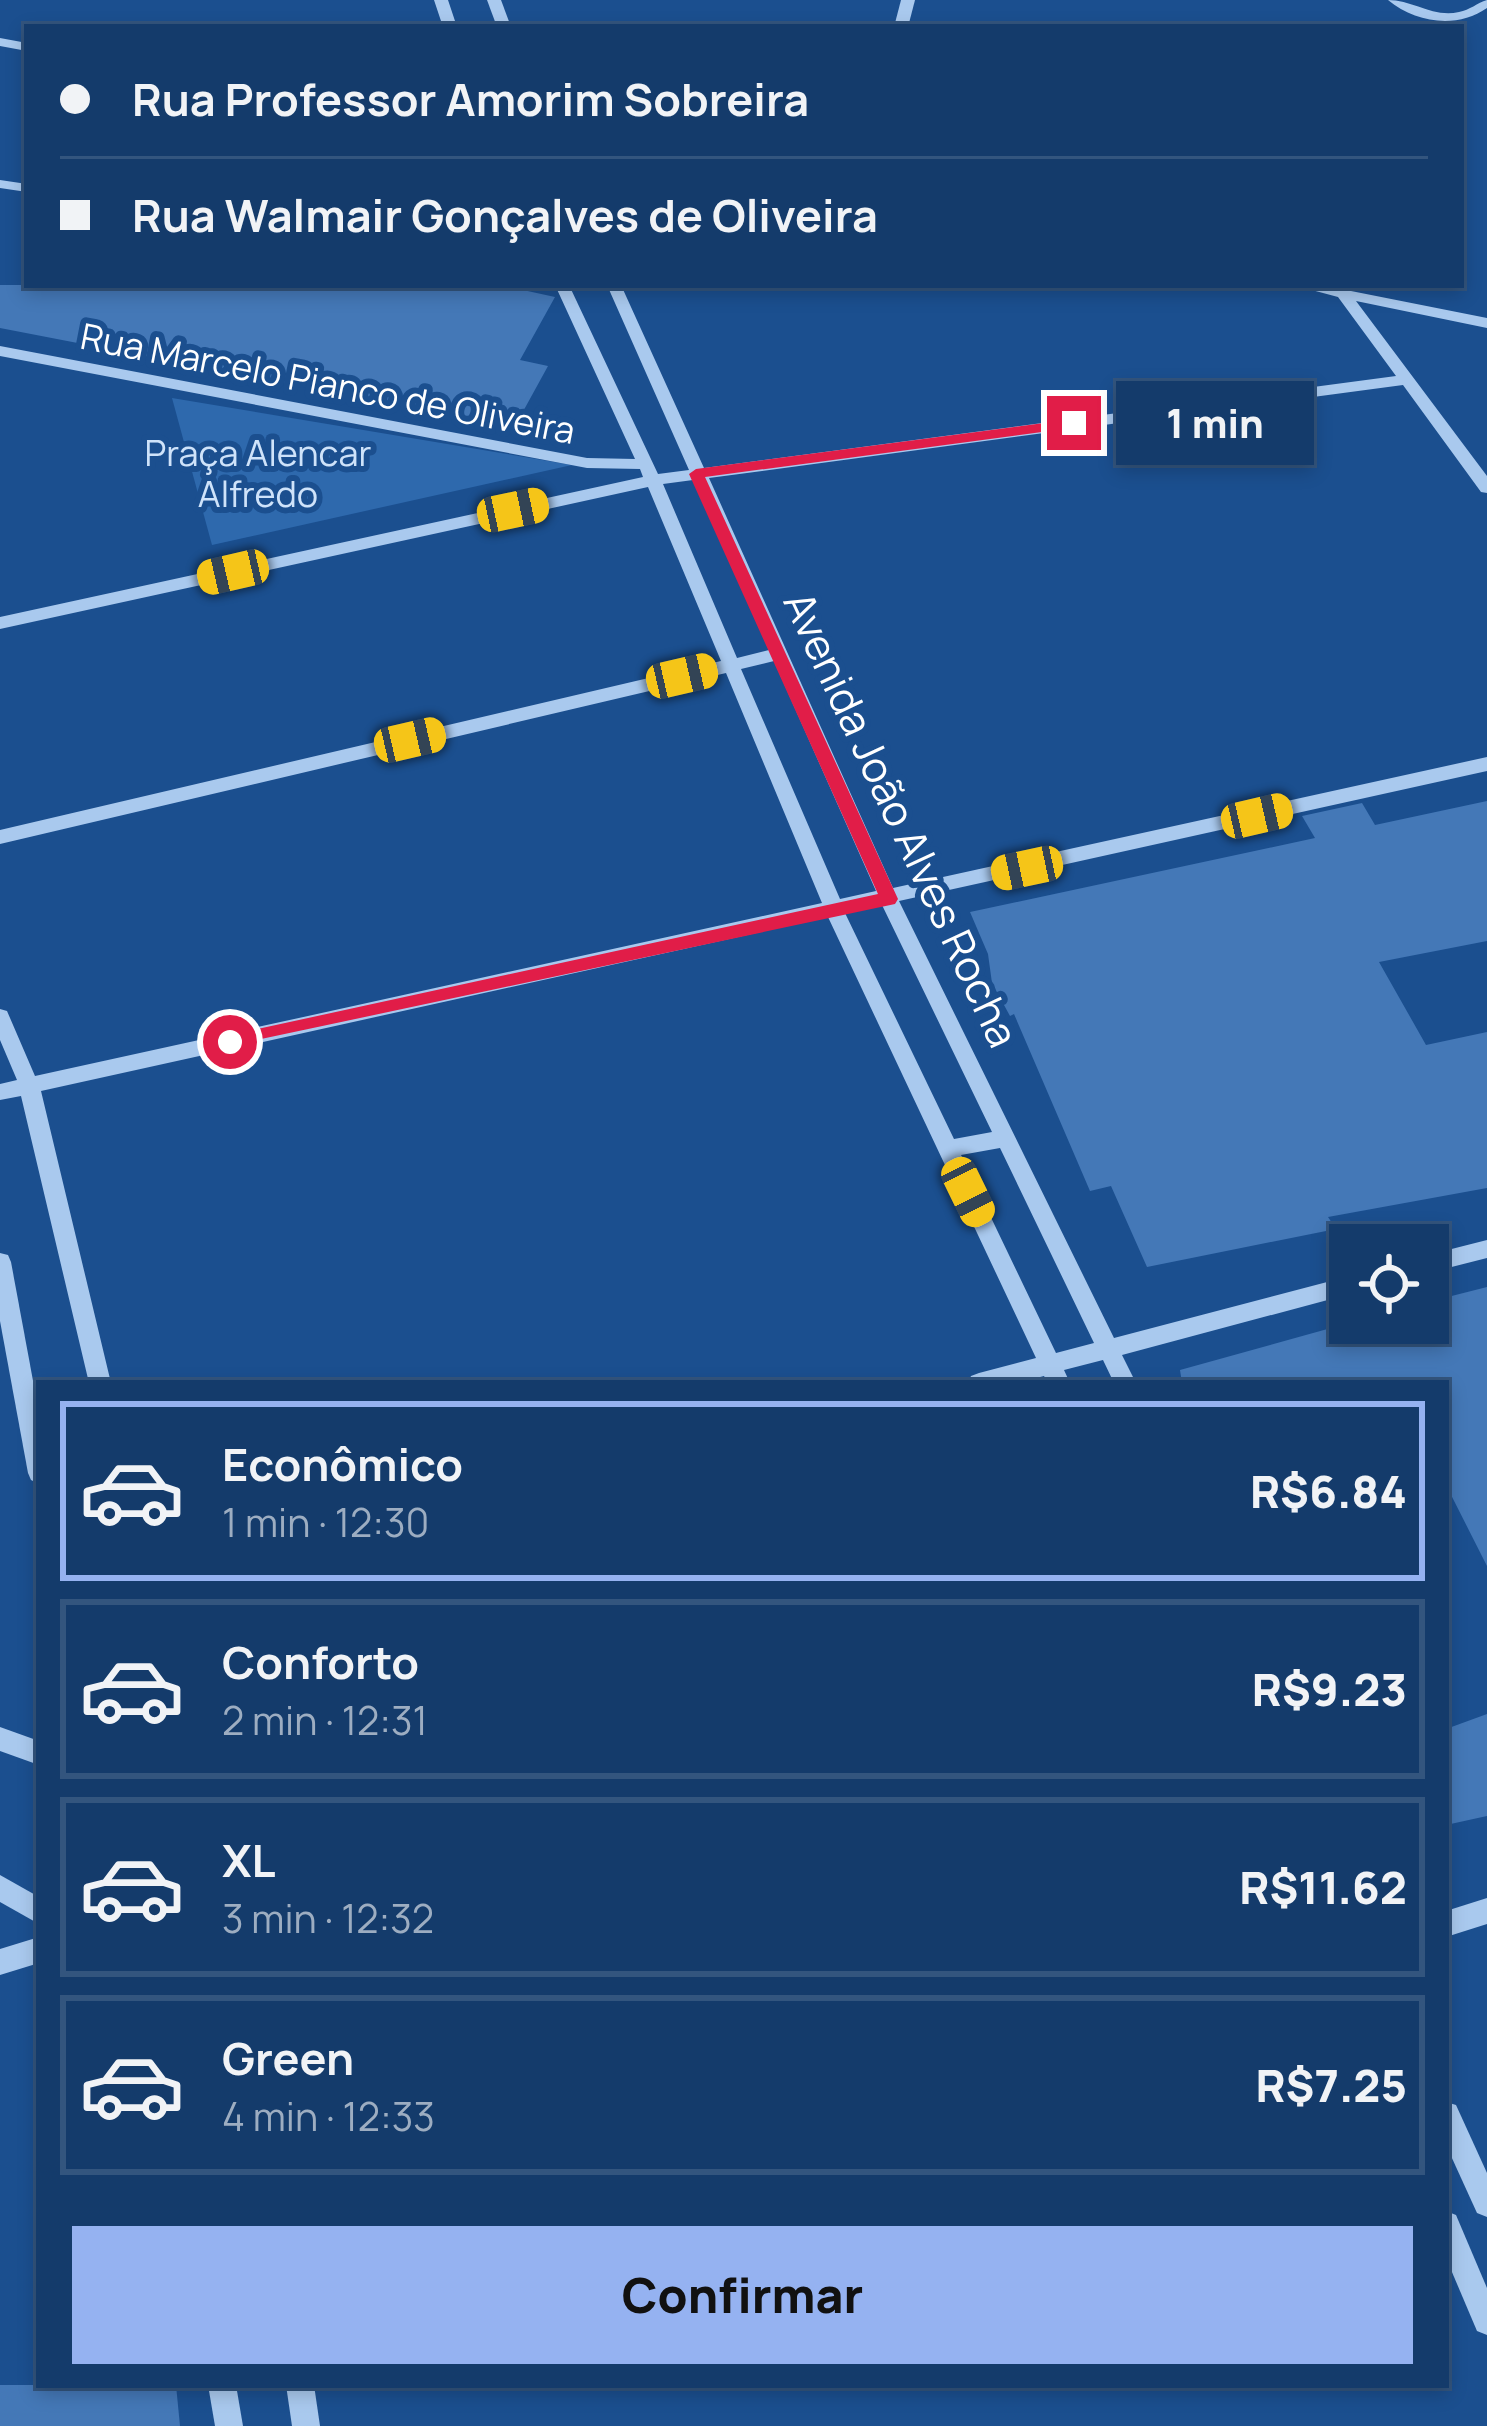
<!DOCTYPE html>
<html lang="pt">
<meta charset="utf-8">
<style>
body{margin:0;font-family:Manrope,sans-serif;background:#214673;color:#f1f3f6;height:100vh;display:flex;flex-direction:column;font-size:45px;white-space:nowrap}
*{box-sizing:border-box;margin:0}
p{font-size:39px;color:#9dadc1}
.icon{flex:none;width:66px;height:66px;fill:none;stroke:currentColor;stroke-width:2;stroke-linecap:round;stroke-linejoin:round}
.map{position:relative;flex:1;overflow:hidden}
.drawer{position:absolute;left:36px;top:1380px;width:1413px;height:1008px;display:flex;flex-direction:column;background:#143b6b;border-radius:0px;box-shadow:0 6px 18px #0003,0 0 0 3px #33557e}
.drawer>*{flex:none}
.top-card{position:absolute;left:24px;top:24px;width:1440px;height:264px;border-radius:0px;box-shadow:0 6px 18px #0003,0 0 0 3px #33557e;display:grid;align-content:center;height:264px;padding:0 36px;background:#143b6b}
.controls{position:absolute;left:1329px;top:1224px;display:grid;gap:24px}
.controls a{display:grid;place-items:center;width:120px;height:120px;border-radius:0px;background:#143b6b;box-shadow:0 6px 18px #0003,0 0 0 3px #33557e;font-size:60px}
.end{position:absolute;width:54px;height:54px;margin:-27px;border:15px solid #e11d48;background:#fff;box-shadow:0 0 0 6px #fff}
.from{border-radius:50%}
.bubble{position:absolute;height:84px;border-radius:0px;background:#143b6b;box-shadow:0 6px 18px #0003,0 0 0 3px #33557e;font-size:39px;font-weight:800;line-height:84px;text-align:center}
.car{position:absolute;width:36px;height:72px;margin:-36px -18px;border-radius:15px;box-shadow:0 0 9px 3px #0007;background:linear-gradient(#f5c518 24%,#345 0 40%,#f5c518 0 76%,#345 0 86%,#f5c518 0)}
.top-card b{display:flex;align-items:center;gap:42px;height:114px;font-size:45px}
.top-card b+b{border-top:3px solid #33557e}
.top-card i{width:30px;height:30px;background:#f1f3f6}
ul{padding:21px 0 0;list-style:none}
li{display:flex;align-items:center;gap:36px;height:180px;margin:0 24px 18px;padding:0 12px;border:6px solid #33557e;border-radius:0px}
li div{flex:1}
li b{display:block;font-size:45px}
li em{font-style:normal;font-weight:800}
li.active{border-color:#95b2f1}
li>.icon{width:108px;height:108px;stroke-width:1.5}
.primary-button{display:flex;gap:24px;margin-top:auto;padding:24px 36px}
.primary-button a{flex:1;height:138px;border-radius:0px;background:#95b2f1;color:#111;font-size:48px;font-weight:800;line-height:138px;text-align:center}
.map>svg:first-child{display:block}
.green{fill:#2e69ad}
.building{fill:#4478b7}
.lines{fill:none;stroke-linecap:round;stroke-linejoin:round}
.minor{fill:#a9c9ee;fill-rule:evenodd}
.route{fill:#e11d48}
.labels{text-anchor:middle;dominant-baseline:central;stroke-width:12;stroke-linejoin:round;paint-order:stroke}
.far-street-label{font-size:36px;fill:#fff;stroke:#1b4f8f}
.far-park-label{font-size:36px;fill:#cfe3fa;stroke:#1b4f8f}
.street-label{font-size:42px;fill:#fff;stroke:#1b4f8f}
</style>
<div class="map">
<svg width="1487" height="2426" viewBox="0 0 1487 2426">
<rect width="100%" height="100%" fill="#1b4f8f"/>
<!-- green -->
<path class="green" d="M172 398 572 465 212 545Z"/>
<!-- building -->
<g class="building">
<path d="M0 285H500L555 297 520 360 548 366 520 417 482 409 477 420 0 328Z"/>
<path d="M1487 801V941L1379 962 1426 1045 1487 1032V1188L1328 1217 1336 1229 1147 1267 1111 1186 1090 1191 1014 1014 1010 1016 992 983 988 954 970 912 1315 838 1302 816 1362 803 1375 825Z"/>
<path d="M1487 1287V1566L1446 1485V1383H1182L1180 1370 1349 1323H1428V1302Z"/>
<path d="M1487 1714V1816L1446 1825V1729Z"/>
<path d="M0 2385H176L180 2426H0Z"/>
</g>
<g class="lines">
<!-- minor -->
<g class="minor">
<path d="M434 0H448L457 27H443Z"/>
<path d="M487 0H501L511 27H497Z"/>
<path d="M901 0H915L908 27H894Z"/>
<path d="M1388 0C1413 0 1433 18 1459 12 1470 10 1477 3 1487 0V8C1457 29 1416 23 1388 0Z"/>
<path d="M0 38 27 43V51L0 46Z"/>
<path d="M0 180 27 184V192L0 188Z"/>
<path d="M555 285H569L658 474 689 470 607 285H621L704 468 1396 376 1338 297 1293 285 1336 288 1337 285H1351V291L1487 318V328L1356 301 1487 476V493L1481 492 1403 385 709 478 893 888 1487 757V771L899 901 1114 1338 1350 1276V1294L1122 1355 1136 1383H1114L1103 1360 1064 1370 1070 1383H1048L1044 1376 1017 1383H968L971 1376 979 1373 1036 1358 828 917 41 1091 111 1383H89L21 1096 0 1100V1084L17 1080 0 1040V1009L7 1011 35 1076 822 903 726 673 0 844V830L721 661 648 487 0 629V617L643 477 640 469 587 468 0 356V346L587 458 635 459ZM693 480 769 650 737 658 663 484ZM774 661 876 891 840 899 741 669ZM882 905 992 1132 954 1139 845 913ZM1000 1148 1094 1343 1056 1353 961 1155Z"/>
<path d="M1487 1240V1258L1428 1273V1255Z"/>
<path d="M0 1253 8 1255 11 1262 39 1413V1484L31 1480 28 1473 0 1321Z"/>
<path d="M0 1727 39 1741V1765L0 1751Z"/>
<path d="M0 1875 39 1897V1924L0 1902Z"/>
<path d="M1487 1898V1924L1446 1937V1911Z"/>
<path d="M39 1937V1963L0 1975V1949Z"/>
<path d="M1446 2102 1456 2105 1487 2173V2217L1477 2213 1446 2145Z"/>
<path d="M1446 2211 1456 2215 1487 2288V2335L1477 2331 1446 2258Z"/>
<path d="M208 2385H236L243 2426H215Z"/>
<path d="M286 2385H314L320 2426H292Z"/>
</g>
</g>
<!-- route -->
<path class="route" d="M1074 419 1081 423 1079 427 705 477 898 899 895 904 224 1047V1037L230 1035 878 894 689 474 696 469Z"/>
<g class="labels">
<!-- far-street labels -->
<g class="far-street-label">
<text transform="translate(328 383) rotate(11)">Rua Marcelo Pianco de Oliveira</text>
</g>
<!-- far-park labels -->
<g class="far-park-label">
<text x="258" y="452">Praça Alencar<tspan x="258" dy="41">Alfredo</tspan></text>
</g>
<!-- street labels -->
<g class="street-label">
<text transform="translate(902 819) rotate(65)">Avenida João Alves Rocha</text>
</g>
</g>
</svg>
<div class="controls">
<a><svg class="icon" aria-label="locate" viewBox="0 0 24 24"><circle cx="12" cy="12" r="6"/><path d="M12 2v4M12 18v4M2 12h4M18 12h4"/></svg></a>
</div>
<i class="end from" style="left:230px;top:1042px"></i>
<i class="end" style="left:1074px;top:423px"></i>
<div class="bubble" style="left:1116px;top:381px;width:198px">1 min</div>
<i class="car" style="left:513px;top:510px;rotate:78deg"></i>
<i class="car" style="left:233px;top:572px;rotate:257deg"></i>
<i class="car" style="left:682px;top:676px;rotate:77deg"></i>
<i class="car" style="left:410px;top:740px;rotate:77deg"></i>
<i class="car" style="left:1257px;top:816px;rotate:77deg"></i>
<i class="car" style="left:1027px;top:868px;rotate:258deg"></i>
<i class="car" style="left:968px;top:1192px;rotate:154deg"></i>
<div class="top-card">
<b><i class="from"></i>Rua Professor Amorim Sobreira</b>
<b><i></i>Rua Walmair Gonçalves de Oliveira</b>
</div>
<section class="drawer">
<ul>
<li class="active"><svg class="icon" aria-label="car" viewBox="0 0 24 24"><path d="M5 17H2v-5l4-1 3-4h7l3 4 3 1v5h-3M9 17h6M6 11h13"/><circle cx="7" cy="17" r="2"/><circle cx="17" cy="17" r="2"/></svg><div><b>Econômico</b><p>1 min · 12:30</p></div><em>R$6.84</em></li>
<li><svg class="icon" aria-label="car" viewBox="0 0 24 24"><path d="M5 17H2v-5l4-1 3-4h7l3 4 3 1v5h-3M9 17h6M6 11h13"/><circle cx="7" cy="17" r="2"/><circle cx="17" cy="17" r="2"/></svg><div><b>Conforto</b><p>2 min · 12:31</p></div><em>R$9.23</em></li>
<li><svg class="icon" aria-label="car" viewBox="0 0 24 24"><path d="M5 17H2v-5l4-1 3-4h7l3 4 3 1v5h-3M9 17h6M6 11h13"/><circle cx="7" cy="17" r="2"/><circle cx="17" cy="17" r="2"/></svg><div><b>XL</b><p>3 min · 12:32</p></div><em>R$11.62</em></li>
<li><svg class="icon" aria-label="car" viewBox="0 0 24 24"><path d="M5 17H2v-5l4-1 3-4h7l3 4 3 1v5h-3M9 17h6M6 11h13"/><circle cx="7" cy="17" r="2"/><circle cx="17" cy="17" r="2"/></svg><div><b>Green</b><p>4 min · 12:33</p></div><em>R$7.25</em></li>
</ul>
<div class="primary-button"><a>Confirmar</a></div>
</section>
</div>
